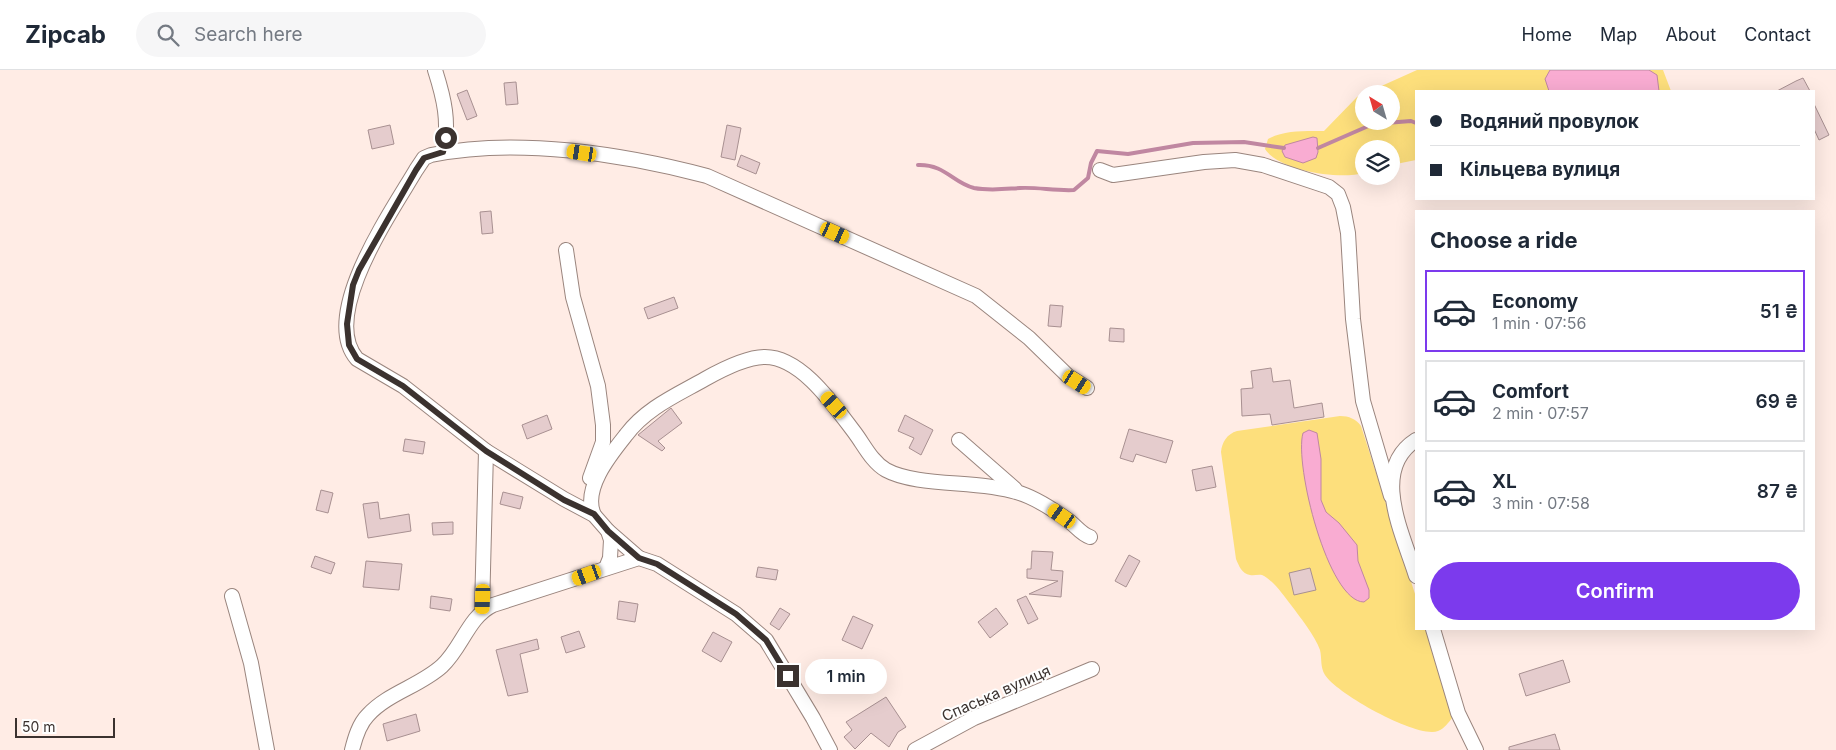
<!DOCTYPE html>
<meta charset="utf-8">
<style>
body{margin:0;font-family:Inter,sans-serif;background:#f6f6f7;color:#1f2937;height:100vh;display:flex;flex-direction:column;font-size:19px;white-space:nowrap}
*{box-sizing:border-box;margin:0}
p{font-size:16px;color:#747a83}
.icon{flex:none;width:28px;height:28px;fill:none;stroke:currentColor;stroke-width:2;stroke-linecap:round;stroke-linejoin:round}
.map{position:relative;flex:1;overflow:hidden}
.drawer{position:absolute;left:1415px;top:140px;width:400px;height:420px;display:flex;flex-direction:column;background:#fff;border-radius:0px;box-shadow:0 5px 20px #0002}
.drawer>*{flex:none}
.banner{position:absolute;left:1415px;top:20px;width:400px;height:110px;border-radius:0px;box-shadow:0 5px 20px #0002;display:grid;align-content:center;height:110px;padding:0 15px;background:#fff}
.needle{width:32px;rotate:323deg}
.fabs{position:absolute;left:1355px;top:15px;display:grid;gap:10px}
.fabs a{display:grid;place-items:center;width:45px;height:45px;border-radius:50%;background:#fff;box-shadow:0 5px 20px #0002;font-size:25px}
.scale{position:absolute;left:15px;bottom:12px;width:100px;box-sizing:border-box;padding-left:5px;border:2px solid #3b322f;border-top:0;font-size:14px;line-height:18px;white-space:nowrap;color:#3b322f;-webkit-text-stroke:4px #fefefe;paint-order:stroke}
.end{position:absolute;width:22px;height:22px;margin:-11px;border:6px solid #3b322f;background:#fff;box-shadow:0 0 0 2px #fff}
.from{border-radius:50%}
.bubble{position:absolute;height:35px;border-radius:18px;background:#fff;box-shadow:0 5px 20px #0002;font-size:16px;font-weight:600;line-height:35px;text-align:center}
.car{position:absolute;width:15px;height:30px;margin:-15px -8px;border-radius:6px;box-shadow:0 0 4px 1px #0007;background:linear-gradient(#f5c518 24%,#345 0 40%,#f5c518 0 76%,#345 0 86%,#f5c518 0)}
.banner b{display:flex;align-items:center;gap:18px;height:48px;font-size:19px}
.banner b+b{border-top:1px solid #e0e1e3}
.banner i{width:12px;height:12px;background:#1f2937}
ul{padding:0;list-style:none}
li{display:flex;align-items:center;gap:15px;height:82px;margin:0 10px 8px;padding:0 5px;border:2px solid #e0e1e3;border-radius:0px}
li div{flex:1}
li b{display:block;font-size:19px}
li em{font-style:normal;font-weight:600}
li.active{border-color:#7c3aed}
li>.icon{width:45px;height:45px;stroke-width:1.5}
h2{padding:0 15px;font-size:22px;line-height:60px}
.cta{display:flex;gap:10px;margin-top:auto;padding:10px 15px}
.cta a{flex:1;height:58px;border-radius:30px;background:#7c3aed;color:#fff;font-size:20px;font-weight:600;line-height:58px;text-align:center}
header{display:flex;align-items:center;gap:30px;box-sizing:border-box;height:70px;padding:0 25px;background:#fff;border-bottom:1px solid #e0e1e3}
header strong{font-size:24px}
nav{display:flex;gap:28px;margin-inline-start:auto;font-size:18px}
.search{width:350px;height:45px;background:#f6f6f7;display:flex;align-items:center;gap:12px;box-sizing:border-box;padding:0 18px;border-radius:28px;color:#747a83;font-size:19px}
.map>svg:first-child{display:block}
.green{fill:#fddf7c;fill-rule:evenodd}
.water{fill:#f9acd2;stroke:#c087a1}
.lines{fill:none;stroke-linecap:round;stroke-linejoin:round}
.stream{stroke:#c087a1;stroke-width:4}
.building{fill:#e5cccd;stroke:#a89091}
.minor-casing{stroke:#9a857e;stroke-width:16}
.minor{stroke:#fff;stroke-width:14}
.route{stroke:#3b322f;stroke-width:6}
.labels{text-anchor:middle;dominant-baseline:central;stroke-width:4;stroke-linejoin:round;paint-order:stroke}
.street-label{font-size:15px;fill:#3b322f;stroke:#fefefe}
</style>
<header>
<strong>Zipcab</strong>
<div class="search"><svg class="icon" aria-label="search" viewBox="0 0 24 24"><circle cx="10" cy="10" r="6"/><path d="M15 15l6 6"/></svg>Search here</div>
<nav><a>Home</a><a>Map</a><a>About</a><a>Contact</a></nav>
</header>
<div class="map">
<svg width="1836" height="680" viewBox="0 0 1836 680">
<rect width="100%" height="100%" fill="#ffece5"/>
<!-- green -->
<g class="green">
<path d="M1417 0H1663L1671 21H1416V90L1391 95V79H1364V103C1339 110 1279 101 1265 79L1268 69C1284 60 1305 61 1324 61L1357 27ZM1364 24H1391V51H1364Z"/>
<path d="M1340 346C1349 346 1356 349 1361 356L1416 527V559H1426L1446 618 1452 648C1449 652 1444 659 1438 661 1417 669 1336 623 1325 605 1320 597 1322 588 1320 580 1315 566 1300 547 1291 535 1284 526 1273 510 1262 505 1258 504 1254 506 1250 505 1242 504 1239 496 1236 489L1221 382C1222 372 1227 364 1237 361Z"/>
</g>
<!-- water -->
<g class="water">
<path d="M1550 0H1649L1657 5 1659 21H1549L1545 9Z"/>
<path d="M1313 67 1317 68 1318 82 1316 88 1303 93 1285 87 1282 81 1285 75Z"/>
<path d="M1309 360 1317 363 1321 389V430L1326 442 1339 453 1357 475 1358 491 1369 520V528L1364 532C1328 532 1294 394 1303 363Z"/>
</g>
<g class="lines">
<!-- stream -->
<g class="stream">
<path d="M1318 78 1373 54 1411 51 1416 53"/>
<path d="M918 95C945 94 953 113 974 118 990 121 1004 119 1020 118 1038 117 1055 121 1074 120L1088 108 1091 93 1097 81 1128 84 1193 73 1244 72 1284 78"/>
</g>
</g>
<!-- building -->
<g class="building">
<path d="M1803 8 1810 21H1777L1796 11Z"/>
<path d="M516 12 518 34 506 35 504 13Z"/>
<path d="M467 20 477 46 467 50 457 24Z"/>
<path d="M1814 34 1829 65 1819 70 1814 59Z"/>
<path d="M390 55 394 74 372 79 368 60Z"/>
<path d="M727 55 741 58 735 90 721 87Z"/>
<path d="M741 85 760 93 756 104 737 96Z"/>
<path d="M491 141 493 163 482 164 480 142Z"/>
<path d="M674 227 678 238 648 249 644 238Z"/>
<path d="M1050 235 1063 236 1061 257 1048 256Z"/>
<path d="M1110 258 1124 259V272L1109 271Z"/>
<path d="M1271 298 1273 312 1290 310 1294 338 1322 333 1324 347 1272 355 1270 344 1242 346 1241 319 1253 318 1251 301Z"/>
<path d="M671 338 682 353 658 371 665 378 662 381 638 365Z"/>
<path d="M547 345 552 359 527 369 522 355Z"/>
<path d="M905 345 933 360 921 385 909 378 914 368 898 361Z"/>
<path d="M1129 359 1173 371 1166 393 1136 384 1133 392 1120 388Z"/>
<path d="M405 369 425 372 423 384 403 381Z"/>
<path d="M1212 396 1216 417 1196 421 1192 400Z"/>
<path d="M321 420 333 423 328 443 316 440Z"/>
<path d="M503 422 523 427 520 439 500 434Z"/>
<path d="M378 432 380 449 409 444 411 461 368 468 363 434Z"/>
<path d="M453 452V464L433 465 432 453Z"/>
<path d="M1032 481 1053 482 1051 500 1063 501 1061 527 1029 524 1058 511 1027 508V499H1031Z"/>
<path d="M1129 485 1140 491 1126 517 1115 511Z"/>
<path d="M315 486 335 493 331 504 311 497Z"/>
<path d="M366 491 402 494 399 520 363 517Z"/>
<path d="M758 497 778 500 776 510 756 507Z"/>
<path d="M1310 498 1316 520 1294 525 1289 503Z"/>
<path d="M431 526 452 529 450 541 430 538Z"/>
<path d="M1026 526 1038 549 1028 554 1017 530Z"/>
<path d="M619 531 638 534 635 552 617 549Z"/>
<path d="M780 538 790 544 779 560 770 554Z"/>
<path d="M996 538 1008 554 990 568 978 552Z"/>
<path d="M853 546 873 555 862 579 842 570Z"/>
<path d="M579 561 585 577 566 583 561 567Z"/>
<path d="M713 562 732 572 721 592 702 581Z"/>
<path d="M537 569 539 579 520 584 528 622 508 626 496 580Z"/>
<path d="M1563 590 1570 612 1526 626 1519 604Z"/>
<path d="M886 627 906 657 898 662 889 677 871 663 855 679 844 667 852 660 846 652Z"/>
<path d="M416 644 420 661 387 671 383 654Z"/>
<path d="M1555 664 1560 680H1509V677Z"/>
</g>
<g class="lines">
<defs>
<g id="minor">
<path d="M435 0C444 28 450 53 443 82"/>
<path d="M1100 100 1113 105 1204 92 1235 90 1263 95 1329 117 1338 124 1343 137 1348 163 1353 249 1363 331 1391 426"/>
<path d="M566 180 573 227 598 316 603 355V372L590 408"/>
<path d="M959 370 1015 419"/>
<path d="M1416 370C1369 400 1404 466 1416 506"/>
<path d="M486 381 564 429 594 445 608 461 611 470 610 488 606 498"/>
<path d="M594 445C582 419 610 385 626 365 646 338 677 325 705 309 721 300 747 287 765 287 802 287 835 337 855 363 864 375 872 392 886 400 917 417 979 410 1016 422 1035 427 1054 440 1069 451 1077 457 1081 464 1090 467"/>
<path d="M608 461 639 488"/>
<path d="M232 526 251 593 267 680"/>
<path d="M482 540 486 381 403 316 357 289C319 245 392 141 416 100L424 88 431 85C516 67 624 84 707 106L976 226 1029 268 1068 306 1087 318"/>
<path d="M1433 559 1458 643 1476 680"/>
<path d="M352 680C355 668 359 654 368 645 388 623 420 616 442 596 462 578 468 547 493 535L639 488 657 494 736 544 766 570 813 648 830 680"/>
<path d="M915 680 974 648 1092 599"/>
</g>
</defs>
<!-- minor casing -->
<use href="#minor" class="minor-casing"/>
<!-- minor -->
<use href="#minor" class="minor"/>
</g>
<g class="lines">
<!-- route -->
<path class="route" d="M446 68 443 82 424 88 416 100 359 200 353 215 347 254 349 275 357 289 403 316 486 381 564 430 594 444 608 461 639 488 657 494 736 544 766 570 788 606"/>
</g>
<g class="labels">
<!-- street labels -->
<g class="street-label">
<text transform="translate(996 623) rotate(-24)">Спаська вулиця</text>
</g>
</g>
</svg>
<div class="fabs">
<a><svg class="needle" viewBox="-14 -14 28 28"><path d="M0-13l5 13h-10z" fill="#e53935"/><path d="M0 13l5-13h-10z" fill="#747a83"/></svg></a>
<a><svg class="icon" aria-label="layers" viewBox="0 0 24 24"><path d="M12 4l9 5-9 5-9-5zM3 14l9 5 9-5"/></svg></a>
</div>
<div class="scale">50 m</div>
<i class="end from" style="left:446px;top:68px"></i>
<i class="end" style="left:788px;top:606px"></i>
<div class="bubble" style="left:805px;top:589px;width:82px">1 min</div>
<i class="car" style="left:582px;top:83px;rotate:279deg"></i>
<i class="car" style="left:835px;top:163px;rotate:114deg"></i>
<i class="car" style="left:1077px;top:312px;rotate:123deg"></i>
<i class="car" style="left:834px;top:335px;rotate:318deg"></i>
<i class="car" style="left:1062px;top:446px;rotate:305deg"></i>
<i class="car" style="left:587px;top:505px;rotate:250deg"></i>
<i class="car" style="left:483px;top:529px;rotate:182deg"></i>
<div class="banner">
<b><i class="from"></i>Водяний провулок</b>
<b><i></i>Кільцева вулиця</b>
</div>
<section class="drawer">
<h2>Choose a ride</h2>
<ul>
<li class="active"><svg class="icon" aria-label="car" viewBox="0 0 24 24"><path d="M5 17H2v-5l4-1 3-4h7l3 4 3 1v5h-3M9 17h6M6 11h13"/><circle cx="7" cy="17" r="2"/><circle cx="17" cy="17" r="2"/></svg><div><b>Economy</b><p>1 min · 07:56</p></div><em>51 ₴</em></li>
<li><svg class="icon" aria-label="car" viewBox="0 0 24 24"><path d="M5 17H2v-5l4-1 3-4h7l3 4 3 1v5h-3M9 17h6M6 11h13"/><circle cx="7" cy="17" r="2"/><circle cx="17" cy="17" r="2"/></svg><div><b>Comfort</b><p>2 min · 07:57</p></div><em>69 ₴</em></li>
<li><svg class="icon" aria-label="car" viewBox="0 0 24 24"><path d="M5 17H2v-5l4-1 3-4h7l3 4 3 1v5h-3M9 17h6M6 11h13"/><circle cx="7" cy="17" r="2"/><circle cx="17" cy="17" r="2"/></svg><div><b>XL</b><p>3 min · 07:58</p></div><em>87 ₴</em></li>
</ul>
<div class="cta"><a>Confirm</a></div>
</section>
</div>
